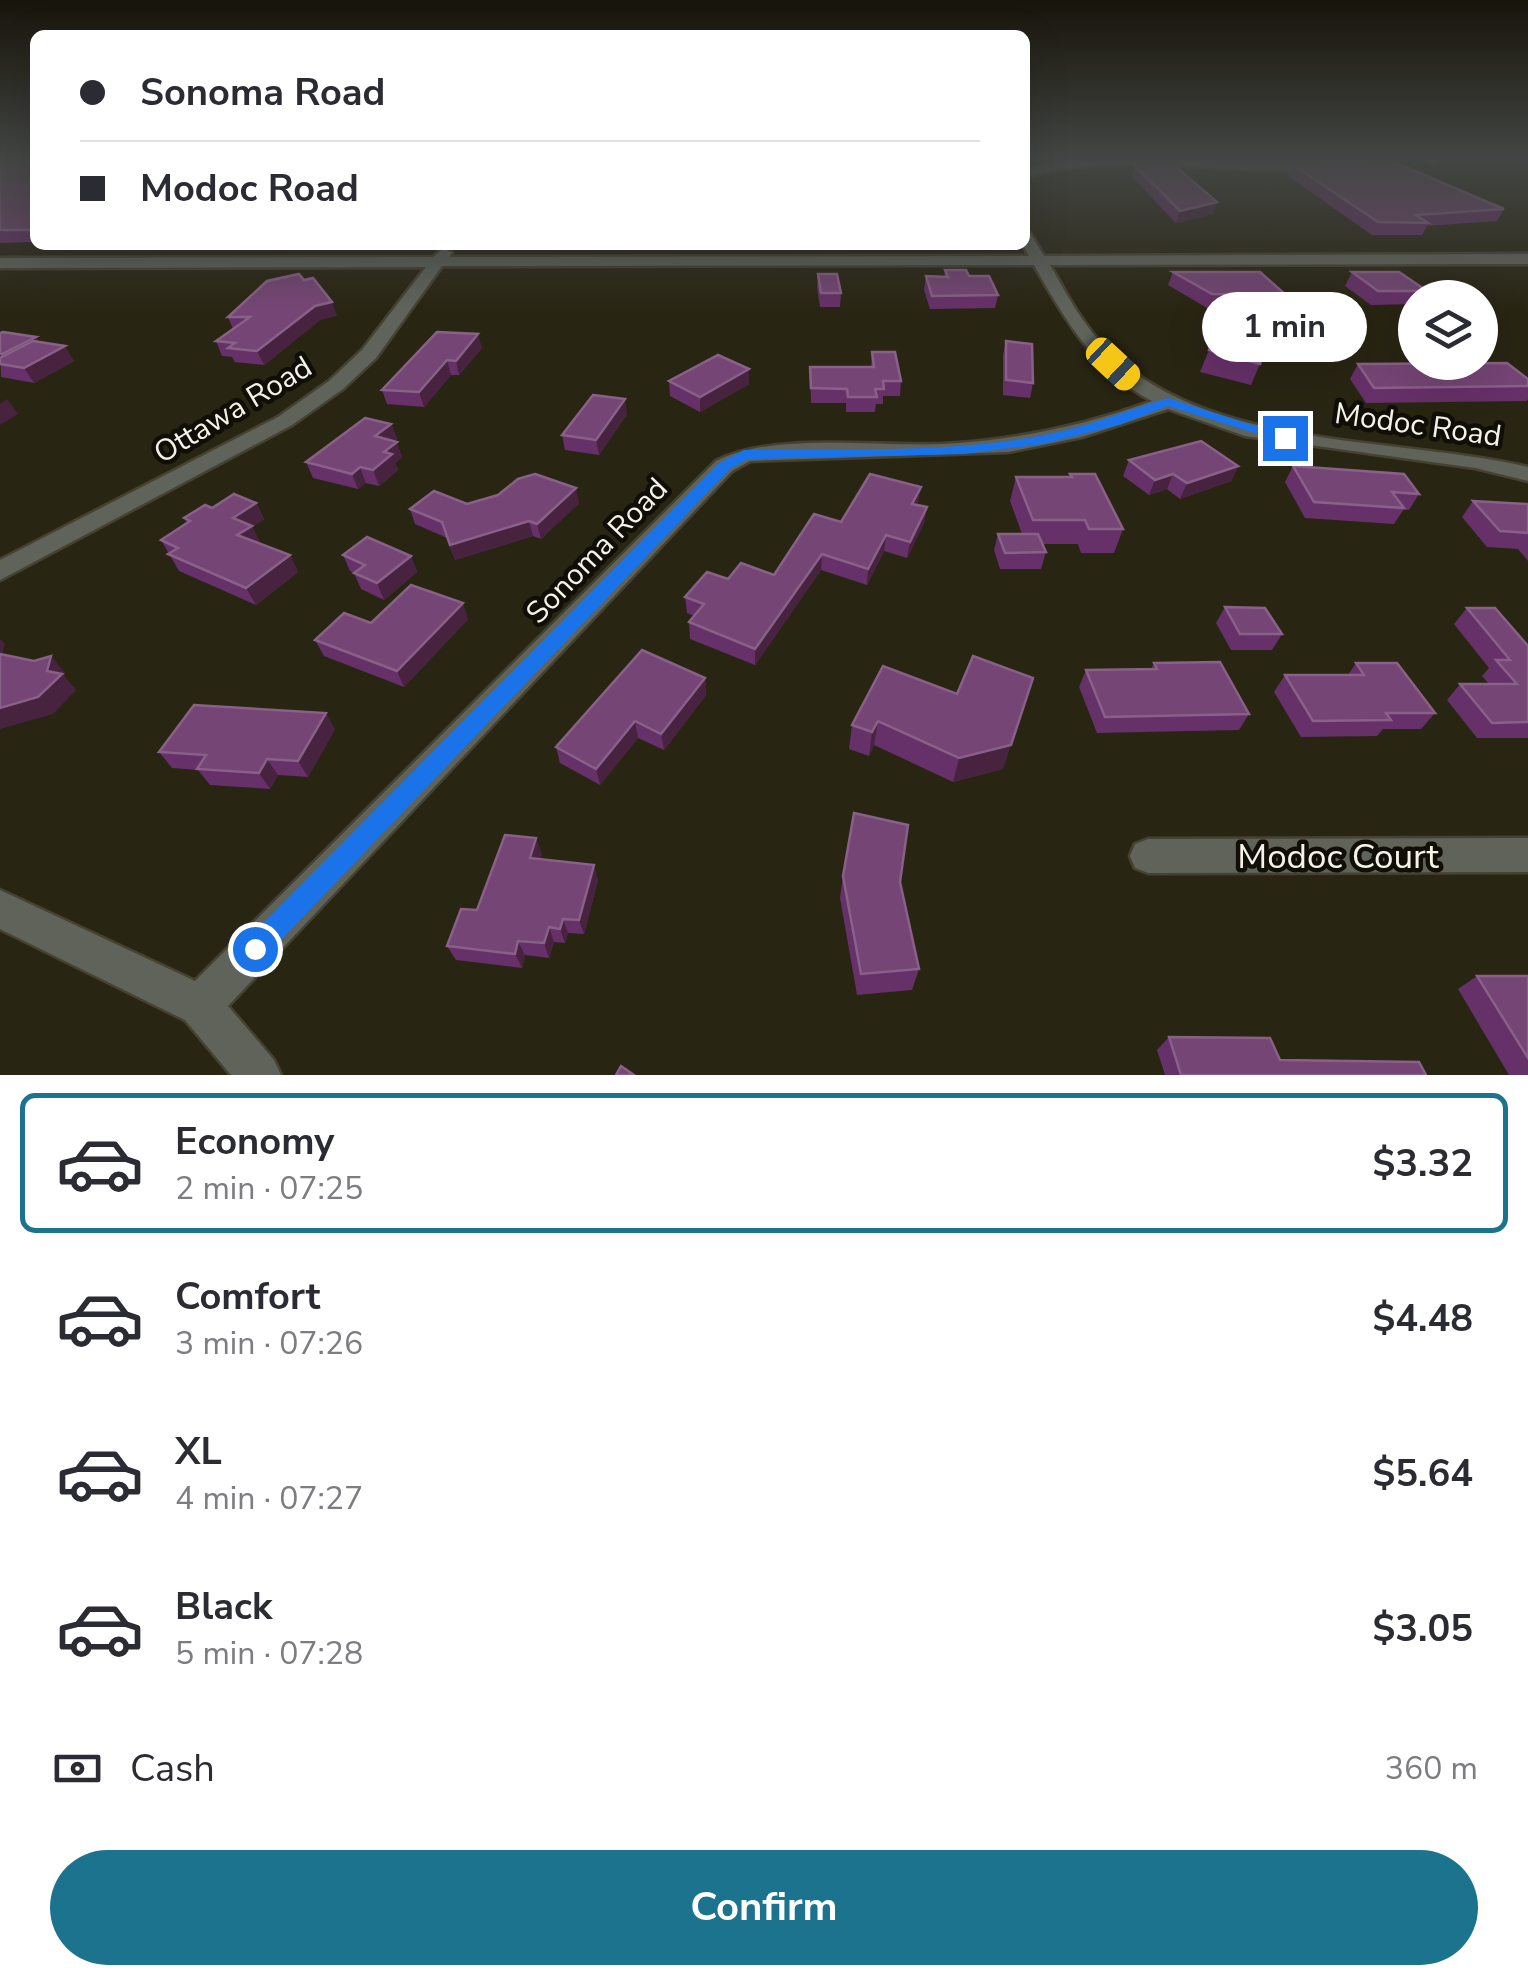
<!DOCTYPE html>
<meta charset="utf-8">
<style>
body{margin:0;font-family:"Nunito Sans",sans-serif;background:#f7f7f7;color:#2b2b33;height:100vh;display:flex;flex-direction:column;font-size:38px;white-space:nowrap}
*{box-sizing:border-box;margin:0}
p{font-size:32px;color:#7c7c81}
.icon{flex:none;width:55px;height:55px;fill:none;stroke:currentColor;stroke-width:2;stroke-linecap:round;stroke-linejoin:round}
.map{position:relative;height:1075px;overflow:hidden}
.panel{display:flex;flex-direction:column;background:#fff;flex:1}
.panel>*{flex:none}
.hud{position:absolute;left:30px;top:30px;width:1000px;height:220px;border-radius:15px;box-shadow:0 10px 40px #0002;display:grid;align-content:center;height:220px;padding:0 50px;background:#fff}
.buttons{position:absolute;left:1398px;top:280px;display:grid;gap:20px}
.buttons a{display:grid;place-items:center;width:100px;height:100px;border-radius:50%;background:#fff;box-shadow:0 10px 40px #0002;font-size:50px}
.end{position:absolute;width:45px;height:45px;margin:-22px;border:12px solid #1a73e8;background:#fff;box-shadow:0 0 0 5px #fff}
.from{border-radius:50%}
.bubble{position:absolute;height:70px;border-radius:35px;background:#fff;box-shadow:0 10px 40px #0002;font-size:32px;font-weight:700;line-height:70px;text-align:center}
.car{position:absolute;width:30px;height:60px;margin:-30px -15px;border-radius:12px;box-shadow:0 0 8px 2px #0007;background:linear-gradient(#f5c518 24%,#345 0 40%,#f5c518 0 76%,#345 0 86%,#f5c518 0)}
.hud b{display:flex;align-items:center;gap:35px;height:95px;font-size:38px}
.hud b+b{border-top:2px solid #e1e1e2}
.hud i{width:25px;height:25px;background:#2b2b33}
ul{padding:18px 0 0;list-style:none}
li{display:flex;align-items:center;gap:30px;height:140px;margin:0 20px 15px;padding:0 30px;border:5px solid transparent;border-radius:15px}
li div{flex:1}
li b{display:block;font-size:38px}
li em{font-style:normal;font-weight:700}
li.active{border-color:#1c738d}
li>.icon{width:90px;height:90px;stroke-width:1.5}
.pay{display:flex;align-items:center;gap:25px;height:110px;padding:0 50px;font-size:38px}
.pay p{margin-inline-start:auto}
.cta{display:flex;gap:20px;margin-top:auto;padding:20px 50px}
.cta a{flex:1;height:115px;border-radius:60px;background:#1c738d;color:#fff;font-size:40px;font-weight:700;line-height:115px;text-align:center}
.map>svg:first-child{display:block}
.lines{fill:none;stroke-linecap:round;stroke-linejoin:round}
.minor-casing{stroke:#464231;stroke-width:5}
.minor{fill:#5f635a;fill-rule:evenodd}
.wall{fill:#663068}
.shaded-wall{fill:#472340}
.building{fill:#754575;stroke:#896087;stroke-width:2.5}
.route{fill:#1a73e8}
.labels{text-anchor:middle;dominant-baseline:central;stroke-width:9;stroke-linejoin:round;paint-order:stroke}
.street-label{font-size:30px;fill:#f5f3e7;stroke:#100e07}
.near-street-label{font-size:35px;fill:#f5f3e7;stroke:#100e07}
</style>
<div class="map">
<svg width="1528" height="1075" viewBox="0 0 1528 1075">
<rect width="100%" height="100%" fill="#292513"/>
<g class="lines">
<defs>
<g id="minor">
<path d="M1069 160H1371C1351 171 1318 169 1295 170 1207 172 1111 152 1025 177V169Z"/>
<path d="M1426 160H1439L1433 164Z"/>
<path d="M1025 232 1030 233 1044 256 1528 254V264L1050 265C1066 293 1082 324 1106 348 1207 451 1394 436 1528 467V481L1475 468 1245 436 1168 409 1082 437 1008 452 750 461 732 471 228 1006 274 1060 281 1075H231L185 1020 0 929V890L195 981 716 461C773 432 876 447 943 444 1016 440 1083 426 1152 401 1095 372 1064 318 1034 265L442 266 376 358 343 389 292 425 0 580V560L278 417 329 381 362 350 426 267 0 268V258L433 257 444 248 452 253 449 257 1029 256 1023 245Z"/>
<path d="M1528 838V872L1148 873 1135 868 1130 856 1135 844 1148 839Z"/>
</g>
</defs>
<!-- minor casing -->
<use href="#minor" class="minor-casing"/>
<!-- minor -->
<use href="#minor" class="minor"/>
</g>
<!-- wall -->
<g class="wall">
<path d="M0 160H31L26 161 31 162 35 160V242L0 243Z"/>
<path d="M1293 165 1504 209 1497 221 1427 226 1422 235H1372L1288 176Z"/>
<path d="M1135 166 1213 214 1176 223 1132 177Z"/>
<path d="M945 270 969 276 998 295 995 308 930 309 924 290 926 276 944 277Z"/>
<path d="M1173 272 1286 295 1280 308H1207L1168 285Z"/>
<path d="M1352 272 1427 291 1423 298H1415V304L1371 305 1345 286Z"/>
<path d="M818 274 841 293 840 307H820L817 287Z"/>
<path d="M304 280 337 315 320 320 264 365 235 362 232 357 222 356 216 341 233 329 228 317Z"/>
<path d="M437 332 482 348 459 375H451L424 407 387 404 382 390Z"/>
<path d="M0 333 36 337 39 342 74 361 34 383 1 377Z"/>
<path d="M1006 341 1033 383 1030 398 1003 395V355Z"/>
<path d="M1209 350 1260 364 1251 385 1200 372Z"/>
<path d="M872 352 901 381 900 396H883V404H876L875 412H846V403H811L810 367H871Z"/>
<path d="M1358 364 1528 379V399L1527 401 1366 403 1350 379Z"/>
<path d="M669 381 749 384 700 412 670 396Z"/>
<path d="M627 414 599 455 565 450 562 435Z"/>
<path d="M391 424 397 439 394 441 402 457 395 463 398 470 379 486 366 483 358 489 313 478 306 462Z"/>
<path d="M1129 460 1238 466 1231 481 1180 499 1167 489 1149 495 1123 476Z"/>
<path d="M1293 466 1419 494 1409 510 1404 509 1394 524 1305 518 1285 482Z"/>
<path d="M1070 474 1123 529 1114 553H1081L1078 544H1043L1046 552 1041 569H1000L994 550 998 534H1022L1010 501 1016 477H1069Z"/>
<path d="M921 487 917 505 927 507 924 523 907 558 884 551 867 585 821 570 755 665 690 639 689 622 694 616 687 613 685 597 728 579 774 575 841 522Z"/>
<path d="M1473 501 1528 504V561L1518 549 1487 547 1462 517Z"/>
<path d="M256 503 264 519 252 527 260 542 258 543 290 555 298 572 256 605 179 571 161 540 187 523 184 518 212 508Z"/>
<path d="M579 503 541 539 533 536 455 560 447 538 415 524 410 509 467 504Z"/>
<path d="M343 555 411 556 417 572 384 600 361 589 354 573 350 571Z"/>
<path d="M1225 607 1282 634 1272 650H1231L1216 623Z"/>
<path d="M1467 608 1528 646V738H1477L1447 700 1460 684H1489L1482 676 1489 668 1454 624Z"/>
<path d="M468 619 404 687 324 656 315 640 371 623Z"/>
<path d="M1154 663 1249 714 1239 730 1097 733 1079 687 1086 670 1151 669Z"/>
<path d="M1356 663 1435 713 1421 729H1383L1377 736 1301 737 1274 692 1285 675H1348Z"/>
<path d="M883 666 1003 769 953 782 874 745 869 756 849 749 852 725Z"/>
<path d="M705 678 706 695 664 750 638 738 600 785 560 763 556 747Z"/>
<path d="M335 729 308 777 278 775 270 789 210 785 198 770 172 768 159 752Z"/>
<path d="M542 854 540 859 598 880 584 934 568 933 565 943 554 942 549 958 525 955 522 968 456 960 447 946 477 910Z"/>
<path d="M843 876 900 882 919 969 912 990 857 995 840 898Z"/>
<path d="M1477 976H1528V1075H1509L1458 989Z"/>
<path d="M1169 1037 1280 1060 1426 1075H1165L1157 1050Z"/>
</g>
<!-- shaded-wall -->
<g class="shaded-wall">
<path d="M1217 202 1213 214 1176 223 1180 211Z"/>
<path d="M332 302 337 315 320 320 264 365 257 351 315 306Z"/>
<path d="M478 334 482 348 459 375 456 361Z"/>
<path d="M36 337 45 351 10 366 2 354Z"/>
<path d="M65 346 74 361 34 383 24 368Z"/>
<path d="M447 360 451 375 424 407 419 392Z"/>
<path d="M749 369V384L700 412V397Z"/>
<path d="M7 399 18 414 0 425V404Z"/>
<path d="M625 399 627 414 599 455 596 440Z"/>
<path d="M391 424 397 439 381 452 375 436Z"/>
<path d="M397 442 402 457 395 463 398 470 379 486 373 470 384 452Z"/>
<path d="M1238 466 1231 481 1180 499 1187 483Z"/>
<path d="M360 467 366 483 358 489 352 474Z"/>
<path d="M1173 474 1167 489 1149 495 1155 480Z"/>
<path d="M921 487 918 503 910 519 912 504Z"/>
<path d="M576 488 579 503 541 539 537 524Z"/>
<path d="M256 503 264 519 252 527 260 542 246 552 237 535 233 518Z"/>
<path d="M927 507 924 523 907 558 910 542Z"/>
<path d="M529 521 533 536 455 560 450 545Z"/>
<path d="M886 535 884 551 867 585 868 569Z"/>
<path d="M822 554 821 570 755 665V649Z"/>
<path d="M290 555 298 572 256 605 246 588Z"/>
<path d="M411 556 417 572 384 600 377 583Z"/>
<path d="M463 603 468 619 404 687 397 671Z"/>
<path d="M0 639 5 644 0 662Z"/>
<path d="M51 656 65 673 64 676 76 690 53 714 0 729V708L47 671Z"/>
<path d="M705 678 706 695 664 750 661 734Z"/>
<path d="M326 713 335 729 308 777 298 761Z"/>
<path d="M635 721 638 738 600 785 596 769Z"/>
<path d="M878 721 874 745 869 756 872 732Z"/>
<path d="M1011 745 1003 769 953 782 959 758Z"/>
<path d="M267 759 278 775 270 789 259 773Z"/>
<path d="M536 838 542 854 535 874 530 858Z"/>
<path d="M594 865 598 880 584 934 579 920Z"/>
<path d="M563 919 568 933 565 943 560 929Z"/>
<path d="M549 927 554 942 549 958 544 943Z"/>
<path d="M518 941 525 955 522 968 515 954Z"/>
</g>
<!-- building -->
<g class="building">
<path d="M0 160H23L31 162V160H35V230H0Z"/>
<path d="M1394 162 1504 209 1416 215 1428 223 1378 222 1293 165Z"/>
<path d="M1173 164 1217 202 1180 211 1135 166Z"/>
<path d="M945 270H966L969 276H989L998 295 932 296 926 276 948 277Z"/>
<path d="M1173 272H1260L1286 295 1212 294Z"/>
<path d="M1352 272H1399L1427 291H1378Z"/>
<path d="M299 274 304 280 313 278 332 302 315 306 257 351 228 348 235 343 216 341 250 317H228L267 281Z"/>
<path d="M818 274H837L841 293H821Z"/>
<path d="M1218 331 1267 343 1260 364 1209 350Z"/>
<path d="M3 332 36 337 2 354 0 353V333Z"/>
<path d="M437 332 478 334 456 361 447 360 419 392 382 390Z"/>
<path d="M33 341 65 346 24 368 0 364V358Z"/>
<path d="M1006 341 1032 344 1033 383 1006 380Z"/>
<path d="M872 352H895L901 381H883L884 389H875L877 397H848L847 389 811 388 810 367H874Z"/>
<path d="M718 355 749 369 700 397 669 381Z"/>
<path d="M1507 363 1528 379V386L1374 388 1358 364Z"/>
<path d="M593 395 625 399 596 440 562 435Z"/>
<path d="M365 418 391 424 375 436 397 442 384 452 392 454 373 470 360 467 352 474 306 462Z"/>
<path d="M1201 441 1238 466 1187 483 1173 474 1155 480 1129 460Z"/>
<path d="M1293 466 1404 474 1419 494 1392 492 1404 508 1314 502Z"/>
<path d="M535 474 576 488 537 524 529 521 450 545 442 522 410 509 434 491 467 504 498 495 518 479Z"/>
<path d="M870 474 921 487 912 504 927 507 910 542 886 535 868 569 822 554 755 649 689 622 704 604 685 597 707 572 728 579 741 563 774 575 814 514 841 522Z"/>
<path d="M1070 474H1095L1123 529H1089L1085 520H1033L1016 477H1072Z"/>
<path d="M234 494 256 503 233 518 252 526 237 535 290 555 246 588 168 554 178 548 161 540 190 521 184 518 205 505 212 508Z"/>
<path d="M1473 501 1528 504V533L1500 531Z"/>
<path d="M998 534H1038L1046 552 1005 553Z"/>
<path d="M367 537 411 556 377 583 354 573 365 565 343 555Z"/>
<path d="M411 585 463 603 397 671 315 640 344 613 371 623Z"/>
<path d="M1225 607 1265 608 1282 634H1240Z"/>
<path d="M1467 608H1495L1528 646V722L1492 723 1460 684H1517L1496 660H1510Z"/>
<path d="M642 650 705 678 661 734 635 721 596 769 556 747Z"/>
<path d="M0 654 34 661 51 656 47 671 62 674 38 697 0 708Z"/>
<path d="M973 656 1033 678 1011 745 959 758 878 721 872 732 852 725 883 666 957 694Z"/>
<path d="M1220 662 1249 714 1105 717 1086 670 1157 669 1154 663Z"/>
<path d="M1356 663H1397L1435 713H1386L1391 720 1313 721 1285 675H1364Z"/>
<path d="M194 705 326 713 298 761 267 759 259 773 197 769 206 755 159 752Z"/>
<path d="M854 813 908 825 900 882 919 969 861 974 843 876Z"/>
<path d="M505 835 536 838 530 858 594 865 579 920 563 919 560 929 549 927 544 943 518 941 515 954 447 946 461 909 477 910Z"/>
<path d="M1477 976H1528V1058Z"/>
<path d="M1169 1037 1270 1038 1280 1060 1419 1062 1426 1075H1181Z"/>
<path d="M621 1066 634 1075H616Z"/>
</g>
<!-- sky -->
<linearGradient id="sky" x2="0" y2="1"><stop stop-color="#17140a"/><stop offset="0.51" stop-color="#434644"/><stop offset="1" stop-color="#434644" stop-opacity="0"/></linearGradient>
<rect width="1528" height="311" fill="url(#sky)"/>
<!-- route -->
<path class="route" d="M1168 398 1292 438 1280 441 1168 406 1119 425 1043 444 1003 449 964 454 748 459 730 469 264 958 255 962 246 958 242 949 246 940 719 463 744 450C843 448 946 454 1044 435 1087 427 1127 410 1168 398Z"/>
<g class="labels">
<!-- street labels -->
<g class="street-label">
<text transform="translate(233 410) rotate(-31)">Ottawa Road</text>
<text transform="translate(1418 425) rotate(8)">Modoc Road</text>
<text transform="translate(597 551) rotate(-46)">Sonoma Road</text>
</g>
<!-- near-street labels -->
<g class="near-street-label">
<text x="1338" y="856">Modoc Court</text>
</g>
</g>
</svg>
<div class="buttons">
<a><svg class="icon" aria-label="layers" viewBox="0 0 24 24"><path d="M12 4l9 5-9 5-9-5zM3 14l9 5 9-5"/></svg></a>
</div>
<i class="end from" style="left:255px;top:949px"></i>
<i class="end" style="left:1285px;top:438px"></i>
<div class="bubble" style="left:1202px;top:292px;width:165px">1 min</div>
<i class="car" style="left:1113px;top:364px;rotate:133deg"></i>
<div class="hud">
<b><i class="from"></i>Sonoma Road</b>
<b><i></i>Modoc Road</b>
</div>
</div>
<section class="panel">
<ul>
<li class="active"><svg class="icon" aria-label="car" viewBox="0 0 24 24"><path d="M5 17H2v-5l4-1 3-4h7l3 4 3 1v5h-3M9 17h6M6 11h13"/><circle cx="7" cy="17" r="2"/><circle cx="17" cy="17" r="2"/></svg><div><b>Economy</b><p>2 min · 07:25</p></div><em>$3.32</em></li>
<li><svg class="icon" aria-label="car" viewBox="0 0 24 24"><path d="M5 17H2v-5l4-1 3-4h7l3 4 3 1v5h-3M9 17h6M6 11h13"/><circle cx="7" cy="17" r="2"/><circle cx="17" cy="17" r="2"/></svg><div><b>Comfort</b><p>3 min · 07:26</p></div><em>$4.48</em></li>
<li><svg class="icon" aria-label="car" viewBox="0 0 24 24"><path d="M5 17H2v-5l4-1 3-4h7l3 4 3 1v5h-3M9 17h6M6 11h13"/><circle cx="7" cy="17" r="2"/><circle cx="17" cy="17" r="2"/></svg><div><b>XL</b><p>4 min · 07:27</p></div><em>$5.64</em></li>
<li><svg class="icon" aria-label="car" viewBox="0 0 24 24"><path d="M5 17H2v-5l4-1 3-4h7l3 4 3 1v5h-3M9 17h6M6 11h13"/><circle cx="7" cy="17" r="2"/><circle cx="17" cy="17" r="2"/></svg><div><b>Black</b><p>5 min · 07:28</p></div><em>$3.05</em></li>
</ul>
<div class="pay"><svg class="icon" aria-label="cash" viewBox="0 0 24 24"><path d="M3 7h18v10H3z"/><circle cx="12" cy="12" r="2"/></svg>Cash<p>360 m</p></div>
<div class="cta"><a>Confirm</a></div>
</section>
